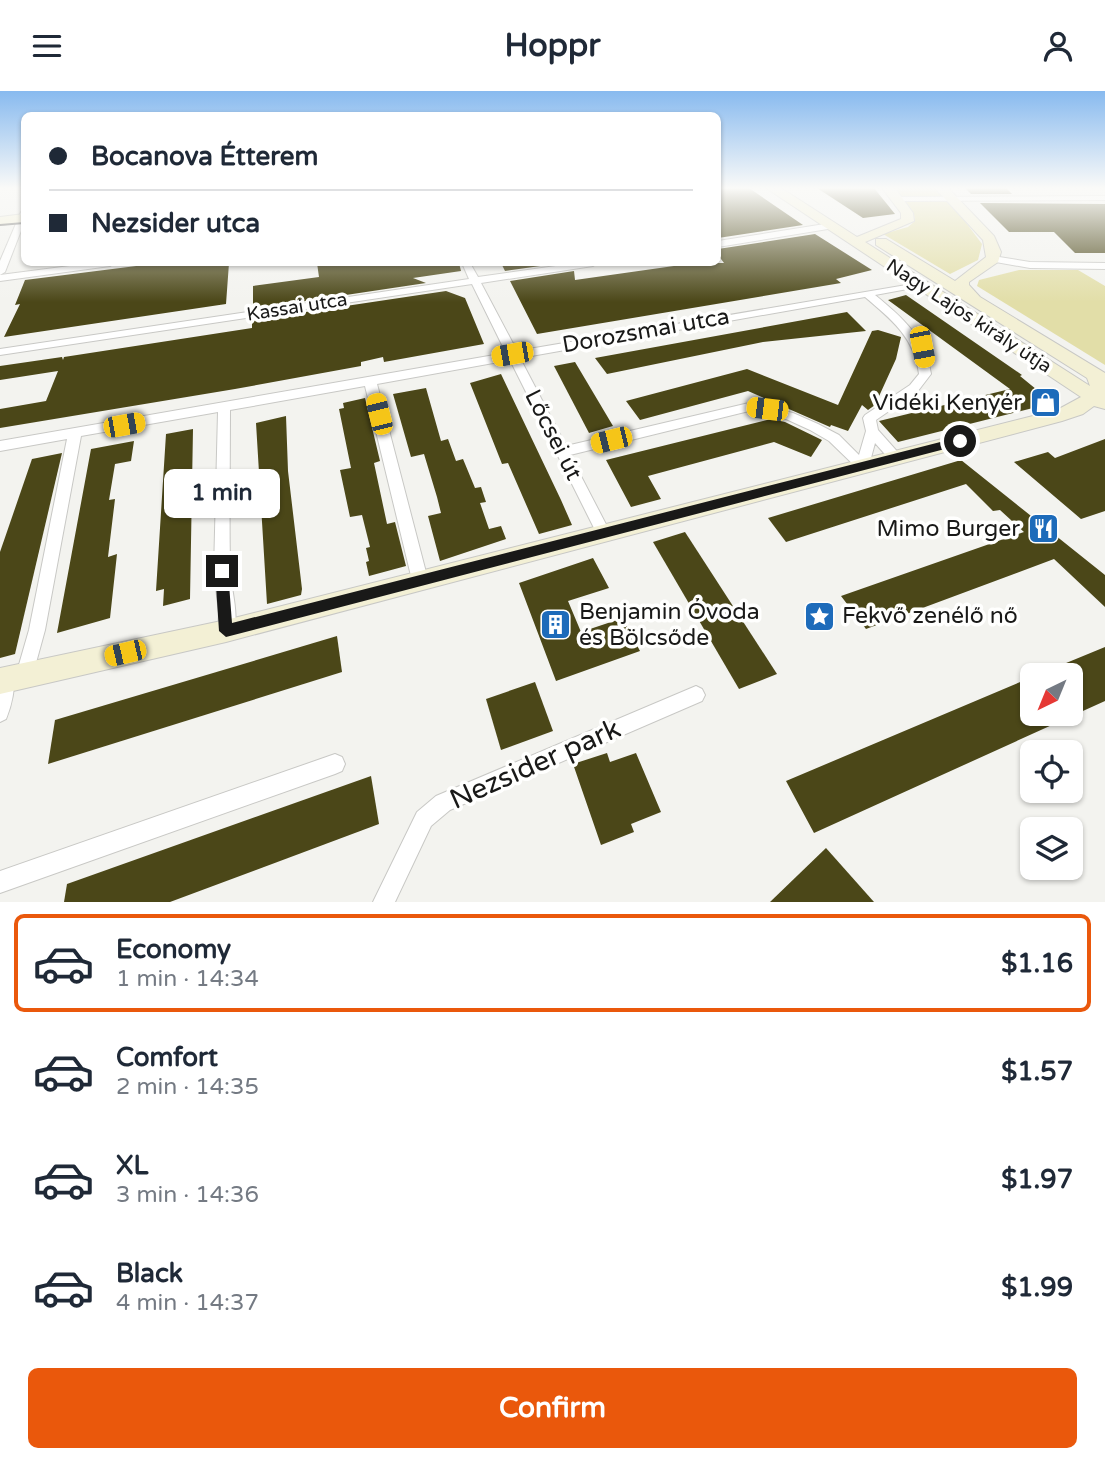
<!DOCTYPE html>
<meta charset="utf-8">
<style>
body{margin:0;font-family:"Varela Round",sans-serif;background:#f6f6f7;color:#1f2937;height:100vh;display:flex;flex-direction:column;font-size:26px;white-space:nowrap}
*{box-sizing:border-box;margin:0}
p{font-size:23px;color:#747a83}
.icon{flex:none;width:38px;height:38px;fill:none;stroke:currentColor;stroke-width:2;stroke-linecap:round;stroke-linejoin:round}
.map{position:relative;height:811px;overflow:hidden}
.panel{display:flex;flex-direction:column;background:#fff;flex:1}
.panel>*{flex:none}
.banner{position:absolute;left:21px;top:21px;width:700px;height:154px;border-radius:10px;box-shadow:0 2px 5px #0004;display:grid;align-content:center;height:154px;padding:0 28px;background:#fff}
.needle{width:46px;rotate:223deg}
.controls{position:absolute;left:1020px;top:572px;display:grid;gap:14px}
.controls a{display:grid;place-items:center;width:63px;height:63px;border-radius:10px;background:#fff;box-shadow:0 2px 5px #0004;font-size:35px}
.end{position:absolute;width:32px;height:32px;margin:-16px;border:9px solid #191918;background:#fff;box-shadow:0 0 0 4px #fff}
.from{border-radius:50%}
.bubble{position:absolute;height:49px;border-radius:10px;background:#fff;box-shadow:0 2px 5px #0004;font-size:23px;font-weight:800;line-height:49px;text-align:center}
.car{position:absolute;width:21px;height:42px;margin:-21px -10px;border-radius:9px;box-shadow:0 0 5px 2px #0007;background:linear-gradient(#f5c518 24%,#345 0 40%,#f5c518 0 76%,#345 0 86%,#f5c518 0)}
.banner b{display:flex;align-items:center;gap:24px;height:66px;font-size:26px}
.banner b+b{border-top:2px solid #e0e1e3}
.banner i{width:18px;height:18px;background:#1f2937}
ul{padding:12px 0 0;list-style:none}
li{display:flex;align-items:center;gap:21px;height:98px;margin:0 14px 10px;padding:0 14px;border:4px solid transparent;border-radius:10px}
li div{flex:1}
li b{display:block;font-size:26px}
li em{font-style:normal;font-weight:800}
li.active{border-color:#ea580c}
li>.icon{width:63px;height:63px;stroke-width:1.5}
.action{display:flex;gap:14px;margin-top:auto;padding:14px 28px}
.action a{flex:1;height:80px;border-radius:10px;background:#ea580c;color:#fff;font-size:28px;font-weight:800;line-height:80px;text-align:center}
header{display:flex;justify-content:space-between;align-items:center;height:91px;padding:0 28px;background:#fff;font-size:32px;font-weight:800}
.map>svg:first-child{display:block}
.green{fill:#e2dea8}
.building{fill:#4b4718}
.lines{fill:none;stroke-linecap:round;stroke-linejoin:round}
.street-casing{stroke:#c8c8c5;stroke-width:2}
.secondary-casing{stroke:#c8c8c5;stroke-width:2}
.street{fill:#fff;fill-rule:evenodd}
.secondary{fill:#f3f0d5;fill-rule:evenodd}
.tram{stroke:#636361;stroke-width:2}
.route{fill:#191918}
.labels{text-anchor:middle;dominant-baseline:central;stroke-width:7;stroke-linejoin:round;paint-order:stroke}
.far-street-label{font-size:19px;fill:#191918;stroke:#fffffe}
.street-label{font-size:23px;fill:#191918;stroke:#fffffe}
.poi-label{font-size:23px;fill:#191918;stroke:#fffffe;text-anchor:end}
.near-street-label{font-size:28px;fill:#191918;stroke:#fffffe}
</style>
<header><svg class="icon" aria-label="menu" viewBox="0 0 24 24"><path d="M4 6h16M4 12h16M4 18h16"/></svg>Hoppr<svg class="icon" aria-label="person" viewBox="0 0 24 24"><circle cx="12" cy="8" r="4"/><path d="M4 21q1-7 8-7t8 7"/></svg></header>
<div class="map">
<svg width="1105" height="811" viewBox="0 0 1105 811">
<rect width="100%" height="100%" fill="#f3f3ef"/>
<!-- green -->
<g class="green">
<path d="M893 97H940L982 153 978 169 950 183 883 143 908 136 915 130 914 123Z"/>
<path d="M1019 179H1078L1105 195V274L977 195 979 189Z"/>
</g>
<!-- building -->
<g class="building">
<path d="M718 97H749L803 134 718 147Z"/>
<path d="M817 97H874L895 123 863 127Z"/>
<path d="M965 97H1006L1012 103H971Z"/>
<path d="M980 112 1105 113V162H1075L1054 141H1009Z"/>
<path d="M815 143 872 179 836 188 841 192 537 243 510 190 574 180 575 189 695 172H724L718 164V158Z"/>
<path d="M160 172H229L226 213 4 246 20 213 15 214 25 189Z"/>
<path d="M317 172H459L461 180 413 187 426 192 253 218V195L319 186Z"/>
<path d="M501 172H562L505 180Z"/>
<path d="M446 200 465 207 484 253 384 271 383 266 361 271V275L235 298 0 337V318L46 310 58 280 0 289V275L62 266 63 269 64 266 252 237V229Z"/>
<path d="M906 204 1022 284 1020 285 1053 312 898 351 879 330 1010 298 888 209Z"/>
<path d="M847 221 866 240 763 251 607 283 595 267Z"/>
<path d="M878 239 901 246 896 268 875 314 868 319 862 314 848 340 831 334 830 336 748 300 640 329 626 310 747 278 838 314 872 240Z"/>
<path d="M575 271 613 335 589 342 554 275Z"/>
<path d="M501 283 561 409 572 434 539 443 508 372 502 373 470 292Z"/>
<path d="M426 297 441 350 448 348 456 370 463 368 475 397 481 396 486 411 480 412 489 438 501 435 506 448 440 470 428 425 441 422 437 406 424 363 411 366 393 303Z"/>
<path d="M365 307 380 370 374 372 387 433 395 431 406 475 369 485 366 471 369 470 366 457 370 456 362 424 350 426 340 379 351 377 339 318 344 317 343 312Z"/>
<path d="M286 325 288 380 302 498 301 504 267 513 256 332Z"/>
<path d="M771 328 785 331 822 349 811 366 774 351 648 385 661 408 631 416 606 369Z"/>
<path d="M193 338 190 508 163 515 164 498 156 500 166 343Z"/>
<path d="M1105 348V420L1081 428 1014 371 1048 361 1055 367Z"/>
<path d="M134 350 131 370 115 373 109 409 115 408 108 466 117 463 110 527 57 542 91 358Z"/>
<path d="M62 362 15 563 0 567V461L32 368Z"/>
<path d="M961 369 1105 484V516L1054 468 866 538 841 505 1024 441 1000 419 993 420 966 393 786 451 768 427Z"/>
<path d="M685 441 777 583 739 598 653 451Z"/>
<path d="M593 467 609 497 568 510 581 541 623 527 640 560 556 590 519 492Z"/>
<path d="M337 545 342 581 48 673 55 629Z"/>
<path d="M1105 556V610L814 742 786 690 1032 586V623H1071V584H1037Z"/>
<path d="M535 591 553 640 501 659 486 608Z"/>
<path d="M607 662 610 671 636 662 661 721 631 733 634 741 601 754 573 673Z"/>
<path d="M371 685 379 733 170 811H64L67 793Z"/>
<path d="M826 757 874 811H770Z"/>
</g>
<g class="lines">
<defs>
<g id="street">
<path d="M1105 105V109L897 110 893 108 897 106Z"/>
<path d="M21 121H24V132L5 181 0 184V170Z"/>
<path d="M831 132 835 135 834 137 718 156V150Z"/>
<path d="M993 165 1030 171 1105 172V178L1030 177 990 170V166Z"/>
<path d="M93 172H115L110 175 0 190V184Z"/>
<path d="M462 172H470L478 186 577 172H598L593 175 481 192 517 260 924 191V195L875 204C902 226 926 247 931 283L918 300 876 329 878 339 903 367 901 370H891L875 352 868 378H858L829 350 810 339 786 328 749 320 570 364 610 441 608 445H598L510 269 377 293 428 489 426 494 420 496 414 494 412 489 365 295 230 319C230 371 229 423 230 476 230 498 241 525 232 545L226 548 220 545 218 540 219 522 214 480 218 321 81 345 45 539 31 590 25 592 19 590 16 584 29 539 67 348 0 360V350L506 262 472 193 0 264V258L469 188ZM865 206C891 228 915 247 919 283L910 294 865 324 863 327 866 340 859 364 839 344 818 333 793 322 749 312 566 355 520 267Z"/>
<path d="M6 580 12 582C17 594 11 616 6 628L0 631V582Z"/>
<path d="M696 595 702 598 705 604 702 610 450 719 431 735 395 811H373L417 721 436 705Z"/>
<path d="M335 663 342 666 345 673 342 680 335 683 0 802V780Z"/>
</g>
<g id="secondary">
<path d="M766 97H781L857 146 901 128V122L882 97H895L913 122 914 130 865 151 1090 295 1087 287 876 154V148H886L955 190 986 166 983 149 935 97H948L994 145 1001 161 998 171 969 191V194L980 206 1105 282V318L1094 315 1083 323 1062 330 226 551 0 603V577L226 529 1057 319 1081 306Z"/>
<path d="M24 123V131L0 134V126Z"/>
</g>
</defs>
<!-- street casing -->
<use href="#street" class="street-casing"/>
<!-- secondary casing -->
<use href="#secondary" class="secondary-casing"/>
<!-- street -->
<use href="#street" class="street"/>
<!-- secondary -->
<use href="#secondary" class="secondary"/>
<!-- tram -->
<path class="tram" d="M0 134 24 132"/>
</g>
<!-- sky -->
<linearGradient id="sky" x2="0" y2="1"><stop stop-color="#88baef"/><stop offset="0.46" stop-color="#fafaf8"/><stop offset="1" stop-color="#fafaf8" stop-opacity="0"/></linearGradient>
<rect width="1105" height="211" fill="url(#sky)"/>
<!-- route -->
<path class="route" d="M960 346 965 350 964 353 226 546 219 540 215 480 222 475 228 480 232 532Z"/>
<!-- icons -->
<defs>
<symbol id="shop-square" viewBox="-11 -11 22 22"><rect x="-9" y="-9" width="18" height="18" rx="4" fill="#1d6bba" stroke="#fffffe"/><path d="M-5-2.5h2.3a2.7 3.5 0 0 1 5.4 0H5L5.5 6h-11ZM-1.5-2.5h3a1.5 2.3 0 0 0-3 0Z" fill="#fff"/></symbol>
<symbol id="restaurant-square" viewBox="-11 -11 22 22"><rect x="-9" y="-9" width="18" height="18" rx="4" fill="#1d6bba" stroke="#fffffe"/><path d="M-5-6h1v4h1v-4h1v4h1v-4h1v5L-1.5 .5V6h-2V.5L-5-1ZM5-6V6H3V1.5H1.5Q1.5-4 5-6Z" fill="#fff"/></symbol>
<symbol id="sight-square" viewBox="-11 -11 22 22"><rect x="-9" y="-9" width="18" height="18" rx="4" fill="#1d6bba" stroke="#fffffe"/><path d="M0-6L1.8-2.2L6-1.7L2.9 1.2L3.7 5.4L0 3.3L-3.7 5.4L-2.9 1.2L-6-1.7L-1.8-2.2Z" fill="#fff"/></symbol>
<symbol id="building-square" viewBox="-11 -11 22 22"><rect x="-9" y="-9" width="18" height="18" rx="4" fill="#1d6bba" stroke="#fffffe"/><path d="M-4-6H4V6H1V3H-1V6H-4ZM-2.5-4.3h1.7v1.8h-1.7ZM.8-4.3h1.7v1.8H.8ZM-2.5-1h1.7V.8h-1.7ZM.8-1h1.7V.8H.8Z" fill="#fff"/></symbol>
</defs>
<g fill-rule="evenodd">
<use href="#shop-square" x="1028" y="294" width="35" height="35"/>
<use href="#restaurant-square" x="1026" y="420" width="35" height="35"/>
<use href="#sight-square" x="802" y="508" width="35" height="35"/>
<use href="#building-square" x="538" y="516" width="35" height="35"/>
</g>
<g class="labels">
<!-- far-street labels -->
<g class="far-street-label">
<text transform="translate(297 216) rotate(-9)">Kassai utca</text>
<text transform="translate(969 225) rotate(33)">Nagy Lajos király útja</text>
</g>
<!-- street labels -->
<g class="street-label">
<text transform="translate(646 240) rotate(-10)">Dorozsmai utca</text>
<text transform="translate(553 344) rotate(63)">Lőcsei út</text>
</g>
<!-- poi labels -->
<g class="poi-label">
<text x="1022" y="312">Vidéki Kenyér</text>
<text x="1020" y="438">Mimo Burger</text>
<text x="579" y="521" text-anchor="start">Benjamin Óvoda<tspan x="579" dy="26">és Bölcsőde</tspan></text>
<text x="842" y="525" text-anchor="start">Fekvő zenélő nő</text>
</g>
<!-- near-street labels -->
<g class="near-street-label">
<text transform="translate(535 673) rotate(-24)">Nezsider park</text>
</g>
</g>
</svg>
<div class="controls">
<a><svg class="needle" viewBox="-14 -14 28 28"><path d="M0-13l5 13h-10z" fill="#e53935"/><path d="M0 13l5-13h-10z" fill="#747a83"/></svg></a>
<a><svg class="icon" aria-label="locate" viewBox="0 0 24 24"><circle cx="12" cy="12" r="6"/><path d="M12 2v4M12 18v4M2 12h4M18 12h4"/></svg></a>
<a><svg class="icon" aria-label="layers" viewBox="0 0 24 24"><path d="M12 4l9 5-9 5-9-5zM3 14l9 5 9-5"/></svg></a>
</div>
<i class="end from" style="left:960px;top:350px"></i>
<i class="end" style="left:222px;top:480px"></i>
<div class="bubble" style="left:164px;top:378px;width:116px">1 min</div>
<i class="car" style="left:922px;top:256px;rotate:169deg"></i>
<i class="car" style="left:512px;top:263px;rotate:260deg"></i>
<i class="car" style="left:767px;top:318px;rotate:277deg"></i>
<i class="car" style="left:379px;top:323px;rotate:346deg"></i>
<i class="car" style="left:124px;top:334px;rotate:80deg"></i>
<i class="car" style="left:611px;top:349px;rotate:256deg"></i>
<i class="car" style="left:125px;top:562px;rotate:257deg"></i>
<div class="banner">
<b><i class="from"></i>Bocanova Étterem</b>
<b><i></i>Nezsider utca</b>
</div>
</div>
<section class="panel">
<ul>
<li class="active"><svg class="icon" aria-label="car" viewBox="0 0 24 24"><path d="M5 17H2v-5l4-1 3-4h7l3 4 3 1v5h-3M9 17h6M6 11h13"/><circle cx="7" cy="17" r="2"/><circle cx="17" cy="17" r="2"/></svg><div><b>Economy</b><p>1 min · 14:34</p></div><em>$1.16</em></li>
<li><svg class="icon" aria-label="car" viewBox="0 0 24 24"><path d="M5 17H2v-5l4-1 3-4h7l3 4 3 1v5h-3M9 17h6M6 11h13"/><circle cx="7" cy="17" r="2"/><circle cx="17" cy="17" r="2"/></svg><div><b>Comfort</b><p>2 min · 14:35</p></div><em>$1.57</em></li>
<li><svg class="icon" aria-label="car" viewBox="0 0 24 24"><path d="M5 17H2v-5l4-1 3-4h7l3 4 3 1v5h-3M9 17h6M6 11h13"/><circle cx="7" cy="17" r="2"/><circle cx="17" cy="17" r="2"/></svg><div><b>XL</b><p>3 min · 14:36</p></div><em>$1.97</em></li>
<li><svg class="icon" aria-label="car" viewBox="0 0 24 24"><path d="M5 17H2v-5l4-1 3-4h7l3 4 3 1v5h-3M9 17h6M6 11h13"/><circle cx="7" cy="17" r="2"/><circle cx="17" cy="17" r="2"/></svg><div><b>Black</b><p>4 min · 14:37</p></div><em>$1.99</em></li>
</ul>
<div class="action"><a>Confirm</a></div>
</section>
